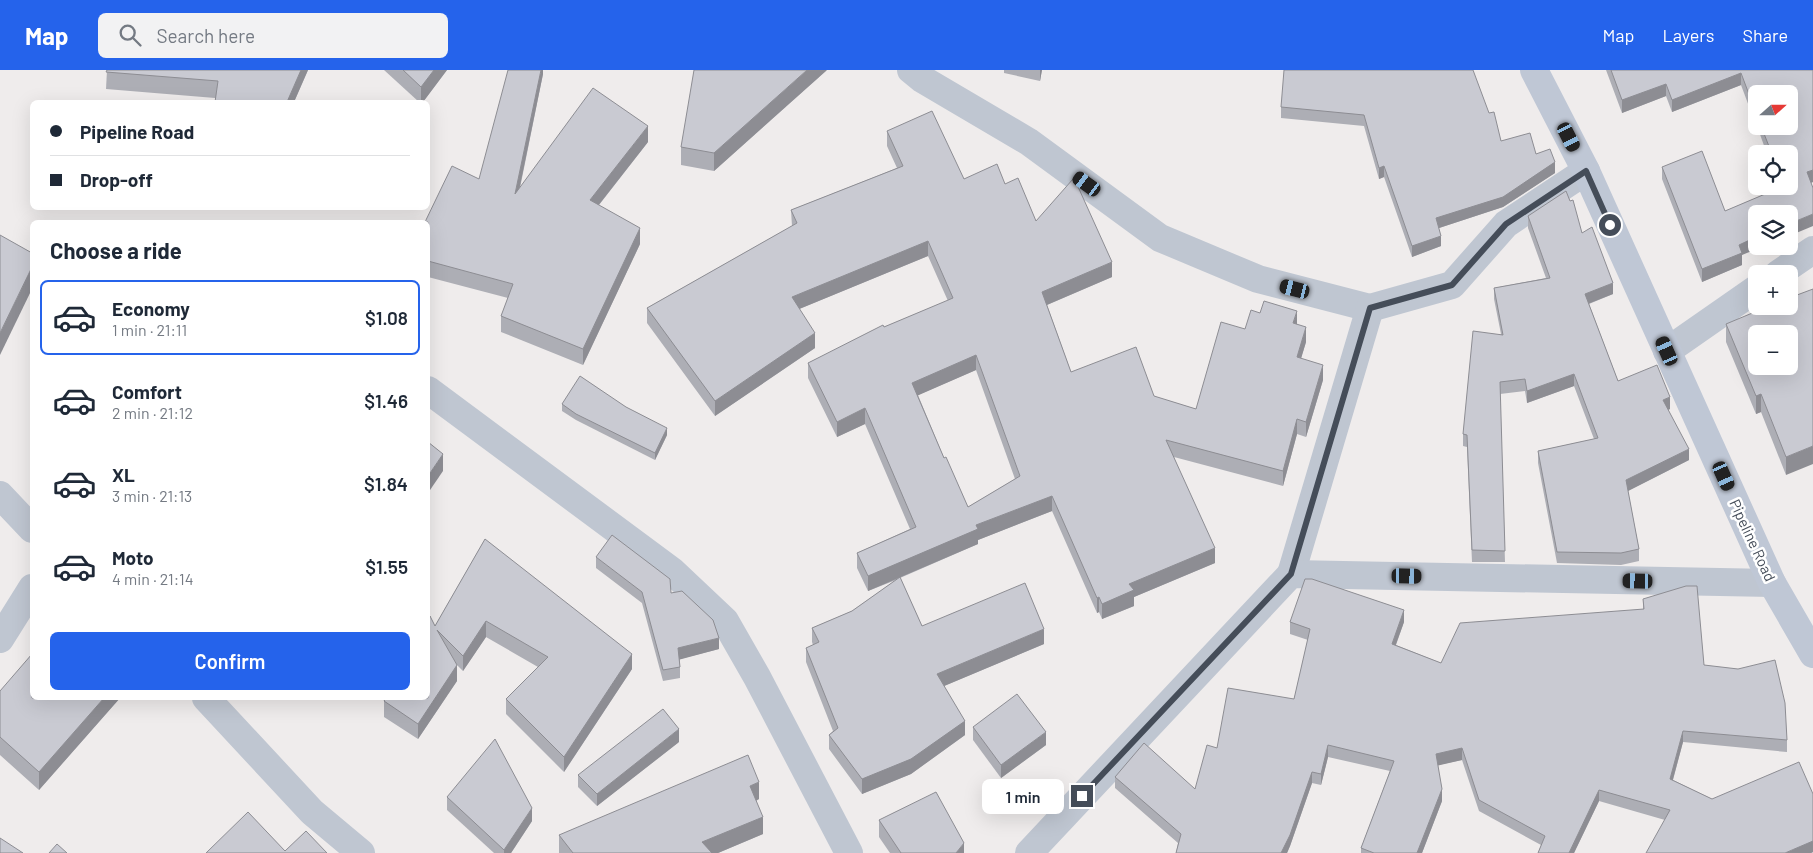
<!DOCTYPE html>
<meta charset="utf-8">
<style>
body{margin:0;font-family:Barlow,sans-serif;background:#f2f2f3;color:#1f2937;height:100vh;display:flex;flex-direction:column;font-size:19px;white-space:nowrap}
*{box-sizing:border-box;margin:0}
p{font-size:16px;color:#747a83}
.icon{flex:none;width:28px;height:28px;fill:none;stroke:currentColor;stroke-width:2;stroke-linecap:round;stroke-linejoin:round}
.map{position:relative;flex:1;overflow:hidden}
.drawer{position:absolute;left:30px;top:150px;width:400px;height:480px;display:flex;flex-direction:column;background:#fff;border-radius:8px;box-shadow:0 5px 20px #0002}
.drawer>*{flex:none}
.top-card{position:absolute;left:30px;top:30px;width:400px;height:110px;border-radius:8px;box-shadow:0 5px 20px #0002;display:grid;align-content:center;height:110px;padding:0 20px;background:#fff}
.needle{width:32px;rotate:69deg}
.controls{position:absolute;left:1748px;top:15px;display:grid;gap:10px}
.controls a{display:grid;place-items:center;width:50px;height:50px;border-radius:8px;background:#fff;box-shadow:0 5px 20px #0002;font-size:25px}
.end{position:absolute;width:22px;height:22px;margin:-11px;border:6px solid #454d59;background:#fff;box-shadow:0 0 0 2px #fff}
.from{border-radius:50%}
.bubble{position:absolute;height:35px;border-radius:8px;background:#fff;box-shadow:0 5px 20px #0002;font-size:16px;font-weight:600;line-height:35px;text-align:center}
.car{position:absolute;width:15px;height:30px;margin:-15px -8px;border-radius:6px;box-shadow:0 0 4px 1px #0007;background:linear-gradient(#222 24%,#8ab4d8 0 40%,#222 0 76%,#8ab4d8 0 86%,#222 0)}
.top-card b{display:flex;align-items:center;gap:18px;height:48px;font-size:19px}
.top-card b+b{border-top:1px solid #e0e1e3}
.top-card i{width:12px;height:12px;background:#1f2937}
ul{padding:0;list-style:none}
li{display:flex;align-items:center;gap:15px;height:75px;margin:0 10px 8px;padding:0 10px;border:2px solid transparent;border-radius:8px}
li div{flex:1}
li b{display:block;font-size:19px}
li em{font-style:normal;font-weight:600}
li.selected{border-color:#2563eb}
li>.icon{width:45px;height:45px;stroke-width:1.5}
h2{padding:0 20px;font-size:22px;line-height:60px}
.cta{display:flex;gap:10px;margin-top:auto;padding:10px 20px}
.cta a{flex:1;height:58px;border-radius:8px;background:#2563eb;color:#fff;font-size:20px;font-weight:600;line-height:58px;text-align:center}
header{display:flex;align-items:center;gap:30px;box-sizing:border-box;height:70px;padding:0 25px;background:#2563eb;color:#fff}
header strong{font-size:24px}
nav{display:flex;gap:28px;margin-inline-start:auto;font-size:18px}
.search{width:350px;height:45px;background:#f2f2f3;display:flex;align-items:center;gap:12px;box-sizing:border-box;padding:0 18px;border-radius:8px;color:#747a83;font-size:19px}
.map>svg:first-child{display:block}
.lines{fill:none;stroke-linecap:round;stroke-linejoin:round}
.street{stroke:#bfc6d1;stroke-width:28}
.secondary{stroke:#bfc7d5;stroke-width:28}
.wall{fill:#adaeb5;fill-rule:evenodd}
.shaded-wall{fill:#8d8d93}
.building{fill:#c9cad2;stroke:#8d8d93;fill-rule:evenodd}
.route{stroke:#454d59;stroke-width:6}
.labels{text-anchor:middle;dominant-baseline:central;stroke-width:5;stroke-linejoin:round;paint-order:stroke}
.street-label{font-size:15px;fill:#454d59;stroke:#fff}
</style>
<header>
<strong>Map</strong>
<div class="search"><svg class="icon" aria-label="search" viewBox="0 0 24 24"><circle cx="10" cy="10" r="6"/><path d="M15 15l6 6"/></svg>Search here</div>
<nav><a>Map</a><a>Layers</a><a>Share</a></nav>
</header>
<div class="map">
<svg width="1813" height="783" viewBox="0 0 1813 783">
<rect width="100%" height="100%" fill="#efecec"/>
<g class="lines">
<!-- street -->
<g class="street">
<path d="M911 0 922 9 1029 72 1160 168 1258 209 1370 238 1452 215 1506 154 1586 101"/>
<path d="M1778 204 1813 180"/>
<path d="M1667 281 1756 219"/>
<path d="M428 320 672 501 725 551 757 607 849 783"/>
<path d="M0 425 32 459"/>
<path d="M1291 504 1370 238"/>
<path d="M0 569 32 518"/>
<path d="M206 628 312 742 361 783"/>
<path d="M1029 783 1291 504 1772 513"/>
</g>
<!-- secondary -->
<path class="secondary" d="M1534 0 1586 101 1772 513 1813 584"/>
</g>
<!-- wall -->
<g class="wall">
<path d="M107 0H308L294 32 215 28 106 19Z"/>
<path d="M384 0H447L423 32H419Z"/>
<path d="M543 0V4L520 118 648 72 599 135 640 174 583 295 501 262V246L508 228 428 207V152L479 109Z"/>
<path d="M827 0 714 101 681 95V77Z"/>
<path d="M1004 0H1042L1040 11 1004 3Z"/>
<path d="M1606 0H1813V112L1811 113 1742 185V195L1702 212 1662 109V97L1725 141 1780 118 1779 116H1789V84H1767L1757 56H1789L1756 24V55L1741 15 1672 42 1666 26 1622 43Z"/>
<path d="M1281 37 1489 43 1501 71 1536 84 1555 103 1503 137 1439 158 1441 176 1412 187 1384 107 1379 109 1364 56 1281 48Z"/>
<path d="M887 61 964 109 1005 114 1036 151 1112 207 1047 235 1071 302 1196 339 1245 259 1297 255 1306 272 1301 288 1323 310 1306 367 1297 364 1283 416 1174 387 1215 493 1134 527V536L1102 549 1099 542 1097 543 1052 441 978 470V474L900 508 922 556 1044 574 944 616 965 665 911 704 862 724 829 679V665L833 661 806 592V578L813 575 812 572V558L852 541 896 510 868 521 857 498V483L910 459 865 354 837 367 808 308V293L884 257 948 231 928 186 799 239 815 278 715 346 647 253V238L792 156 791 140 897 98 887 76ZM976 300 1015 409 968 437 944 388 918 325Z"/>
<path d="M1528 146 1582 163 1613 224 1589 234 1618 311 1670 339 1668 340 1689 390 1628 421 1639 479V491L1621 495 1557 493 1538 393V381L1594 369 1574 316 1527 333 1525 321 1500 324 1505 492H1472L1467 377 1463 376V364L1501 264 1494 229V218L1546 208 1528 158Z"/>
<path d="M1789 236 1786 405 1761 342 1756 344 1726 272V254Z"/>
<path d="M562 334 667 365 655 390 576 350 562 341Z"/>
<path d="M485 469 632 599 564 702 506 644V629L538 597 486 567 463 601 456 594 457 611 418 669 384 647V631L435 556Z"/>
<path d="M596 487 719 579 680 589V608L663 611 642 533 596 498Z"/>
<path d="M1643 529 1704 595 1787 670V682L1683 672 1673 710 1712 729 1813 724V782L1811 783 1665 750 1599 731 1574 783H1538L1541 775 1479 741 1462 690 1438 695 1442 731 1422 783H1361V778L1390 701 1328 687 1321 715 1312 713 1290 776 1287 783H1176L1178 773 1115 718V707L1195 719 1217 678 1294 629 1308 570 1290 564V552H1404L1396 575 1441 593 1643 539Z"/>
<path d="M0 621 32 628H120L39 720 0 685Z"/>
<path d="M973 657 1046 675 1001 708 973 670Z"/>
<path d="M679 672 597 736 578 717V705Z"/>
<path d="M447 727 532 751 511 783H494L447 740Z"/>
<path d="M759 729 756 731 763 764 718 783H559V765Z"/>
<path d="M879 750 964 783H890L879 767Z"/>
</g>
<!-- shaded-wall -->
<g class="shaded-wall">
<path d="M301 0H308L294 32H287Z"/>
<path d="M434 0H447L423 32H421V17Z"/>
<path d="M541 0H543V4L515 140V124Z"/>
<path d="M807 0H827L714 101V83Z"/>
<path d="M1040 0H1042L1040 11Z"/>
<path d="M1741 3V15L1672 42V30Z"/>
<path d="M1666 14V26L1622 43V30Z"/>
<path d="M648 56V72L590 146V130Z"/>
<path d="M1555 92V103L1503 137 1436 159V148Z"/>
<path d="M1384 96V107L1379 109V98Z"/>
<path d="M1813 100V112L1807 114V102Z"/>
<path d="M1813 144V156L1789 166V154Z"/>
<path d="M640 158V174L583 295V279Z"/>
<path d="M1441 166V176L1412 187V176Z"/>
<path d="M1756 167V176H1764L1742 185V195L1702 212V199L1739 175Z"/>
<path d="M928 171V186L792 242V227Z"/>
<path d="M1112 192V207L1042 237V222Z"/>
<path d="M32 197V219L0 285V263Z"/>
<path d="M1613 213V224L1585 235V224Z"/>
<path d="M1297 241V256L1293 253Z"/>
<path d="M1306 257V272L1297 302V287Z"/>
<path d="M815 263V278L715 346V331Z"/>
<path d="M976 285V300L912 328V313Z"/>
<path d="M1323 295V310L1306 367V352Z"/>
<path d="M1574 304V316L1527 333V321Z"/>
<path d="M1761 324V342L1756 344V326Z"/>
<path d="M1670 327V339L1663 342V330Z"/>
<path d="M865 338V354L837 367V352Z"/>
<path d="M1297 349V364L1283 416V401Z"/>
<path d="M667 358V365L655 390V383Z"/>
<path d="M1813 376V394L1786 405V387Z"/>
<path d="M1689 379V390L1626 422V410Z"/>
<path d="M443 384V401L428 423V406Z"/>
<path d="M1052 426V441L978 470V474L868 521V506L976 455Z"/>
<path d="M1215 478V493L1134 527V536L1102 549V534L1129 514Z"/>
<path d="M1099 527V542L1097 543V528Z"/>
<path d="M1404 540V552L1392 585V574Z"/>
<path d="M486 551V567L463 601V586Z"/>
<path d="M1044 559V574L937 619V604Z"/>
<path d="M719 568V579L678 590V578Z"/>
<path d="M632 584V599L564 702V687Z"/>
<path d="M457 595V611L418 669V654Z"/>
<path d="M104 628H120L39 720V702Z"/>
<path d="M965 651V665L911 704 862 724V709Z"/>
<path d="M679 659V672L597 736V724Z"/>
<path d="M1683 661V672L1670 720V709Z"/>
<path d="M1046 662V675L1001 708V695Z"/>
<path d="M1328 675V687L1321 715V704Z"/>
<path d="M1462 678V690L1436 696V684Z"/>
<path d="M1312 702V713L1290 776 1287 783H1281Z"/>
<path d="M759 712V729L750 734V716Z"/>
<path d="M1442 719V731L1422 783H1417Z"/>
<path d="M1599 720V731L1574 783H1569Z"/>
<path d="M532 738V751L511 783H504V780Z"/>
<path d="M763 747V764L718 783H702V772Z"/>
<path d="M1813 771V782L1811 783H1785Z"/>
<path d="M964 773V783H956Z"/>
</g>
<!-- building -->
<g class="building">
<path d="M107 0H301L287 32H215L218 11 106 2Z"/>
<path d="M403 0H434L421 17Z"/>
<path d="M508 0H541L515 124 593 18 648 56 590 130 640 158 583 279 501 246 513 214 428 191V152H425L452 96 479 109Z"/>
<path d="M694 0H807L714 83 681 77Z"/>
<path d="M1284 0H1473L1489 43 1494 42 1501 71 1530 63 1536 84 1550 79 1555 92 1503 127 1436 148 1441 166 1412 176 1384 96 1379 98 1364 45 1281 37Z"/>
<path d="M1611 0H1813V100L1807 102 1813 118V144L1789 154V144H1756V167L1739 175 1742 183 1702 199 1662 97 1702 81 1725 141 1784 116H1789V84H1772L1761 56H1789V24H1756V43L1741 3 1672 30 1666 14 1622 30Z"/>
<path d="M932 41 964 109 997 94 1005 114 1018 108 1036 151 1073 109 1075 110 1112 192 1042 222 1071 302 1136 277 1154 326 1196 339 1221 252 1245 259 1251 240 1260 243 1264 231 1297 241 1293 253 1306 257 1297 287 1323 295 1306 352 1297 349 1283 401 1166 370 1215 478 1129 514 1134 520 1102 534 1099 527 1097 528 1052 426 976 455 978 459 868 506 857 483 916 457 865 338 837 352 808 293 883 255 884 257 953 228 928 171 792 227 815 263 715 331 647 238 797 153 791 140 903 96 887 61ZM976 285 1020 406 968 437 946 387 944 388 912 313Z"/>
<path d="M1566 121 1570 131 1573 130 1582 163 1592 157 1613 213 1585 224 1618 311 1657 295 1670 327 1663 330 1689 379 1626 410 1639 479 1621 483 1557 482 1538 381 1598 368 1574 304 1527 321 1525 309 1500 312 1505 481 1472 480 1467 365 1463 364 1473 261 1503 265 1494 218 1550 208 1528 146Z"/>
<path d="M0 165 32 183V197L0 263Z"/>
<path d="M1813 219V376L1786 387 1761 324 1756 326 1726 254 1769 236H1789V228ZM1756 264H1789V296H1756Z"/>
<path d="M580 306 626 337 667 358 655 383 576 344 562 334Z"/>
<path d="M428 372 443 384 428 406Z"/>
<path d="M612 465 670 509 671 523 682 521 713 550 719 568 678 578 680 597 663 600 642 522 596 487Z"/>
<path d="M485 469 632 584 564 687 506 629 548 587 486 551 463 586 437 560 457 595 418 654 384 631 386 628H428V552L430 546 435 556Z"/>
<path d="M900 507 922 556 1025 513 1044 559 937 604 965 651 911 689 862 709 829 665 838 658 806 578 819 572 812 558 852 541Z"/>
<path d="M1305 509H1312L1404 540 1392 574 1441 593 1460 553 1644 539 1643 529 1686 516H1697L1704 595 1738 599 1775 590 1785 633 1787 670 1683 661 1670 709 1712 729 1799 692 1813 724V771L1785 783H1646L1670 740 1599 720 1569 783H1538L1545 766 1479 730 1462 678 1436 684 1442 719 1417 783H1374L1361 778 1394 691 1328 675 1321 704 1312 702 1290 765 1281 783H1176L1181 764 1115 707 1144 673 1195 719 1207 675 1217 678 1228 618 1294 629 1310 559 1290 552Z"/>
<path d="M32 584V628H104L39 702 0 667V621Z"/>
<path d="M1017 624 1046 662 1001 695 973 657Z"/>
<path d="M663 639 679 659 597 724 578 705Z"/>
<path d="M495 669 532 738 504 780 447 727Z"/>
<path d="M748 685 759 712 750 716 763 747 702 772 712 783H573L559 765Z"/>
<path d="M936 722 964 773 956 783H901L879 750Z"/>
<path d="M248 742 285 781 306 761 327 783H206Z"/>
<path d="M0 768 23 783H0Z"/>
<path d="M57 774 67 783H49Z"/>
</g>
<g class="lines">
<!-- route -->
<path class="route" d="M1082 726 1291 504 1370 238 1452 215 1506 154 1586 101 1610 155"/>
</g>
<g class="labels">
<!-- street labels -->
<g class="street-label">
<text transform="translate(1753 470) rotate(65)">Pipeline Road</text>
</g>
</g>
</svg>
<div class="controls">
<a><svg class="needle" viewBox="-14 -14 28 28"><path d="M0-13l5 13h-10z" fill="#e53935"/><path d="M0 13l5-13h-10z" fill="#747a83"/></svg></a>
<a><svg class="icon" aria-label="locate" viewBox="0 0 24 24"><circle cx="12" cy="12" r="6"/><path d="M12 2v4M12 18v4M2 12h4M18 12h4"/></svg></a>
<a><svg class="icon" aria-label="layers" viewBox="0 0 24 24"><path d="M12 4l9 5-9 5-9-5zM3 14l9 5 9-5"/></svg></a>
<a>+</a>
<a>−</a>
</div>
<i class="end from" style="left:1610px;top:155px"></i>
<i class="end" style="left:1082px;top:726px"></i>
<div class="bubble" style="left:982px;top:709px;width:82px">1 min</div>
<i class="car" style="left:1569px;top:67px;rotate:153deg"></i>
<i class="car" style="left:1087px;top:114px;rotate:306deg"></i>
<i class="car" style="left:1295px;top:219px;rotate:284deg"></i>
<i class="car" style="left:1667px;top:281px;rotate:336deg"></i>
<i class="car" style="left:1724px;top:406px;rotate:156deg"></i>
<i class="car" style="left:1407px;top:506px;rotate:91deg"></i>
<i class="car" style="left:1638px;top:511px;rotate:271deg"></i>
<div class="top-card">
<b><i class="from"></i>Pipeline Road</b>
<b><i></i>Drop-off</b>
</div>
<section class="drawer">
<h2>Choose a ride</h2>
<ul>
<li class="selected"><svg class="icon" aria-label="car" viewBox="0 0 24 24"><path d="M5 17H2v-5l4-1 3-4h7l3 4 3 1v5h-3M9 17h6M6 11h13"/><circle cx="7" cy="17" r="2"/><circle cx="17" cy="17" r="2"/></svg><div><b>Economy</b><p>1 min · 21:11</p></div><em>$1.08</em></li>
<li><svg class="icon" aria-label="car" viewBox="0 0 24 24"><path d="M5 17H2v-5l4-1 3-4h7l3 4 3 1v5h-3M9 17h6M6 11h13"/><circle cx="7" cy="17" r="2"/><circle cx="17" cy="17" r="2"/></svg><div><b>Comfort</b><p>2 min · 21:12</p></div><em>$1.46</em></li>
<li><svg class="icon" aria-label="car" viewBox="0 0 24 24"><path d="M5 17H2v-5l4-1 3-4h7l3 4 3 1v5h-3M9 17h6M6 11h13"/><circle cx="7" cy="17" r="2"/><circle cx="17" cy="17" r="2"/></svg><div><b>XL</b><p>3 min · 21:13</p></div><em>$1.84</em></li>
<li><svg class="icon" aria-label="car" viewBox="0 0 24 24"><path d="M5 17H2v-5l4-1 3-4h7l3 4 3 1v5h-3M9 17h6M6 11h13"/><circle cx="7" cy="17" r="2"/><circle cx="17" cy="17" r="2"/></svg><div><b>Moto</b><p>4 min · 21:14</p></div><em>$1.55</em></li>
</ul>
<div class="cta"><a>Confirm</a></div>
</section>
</div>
